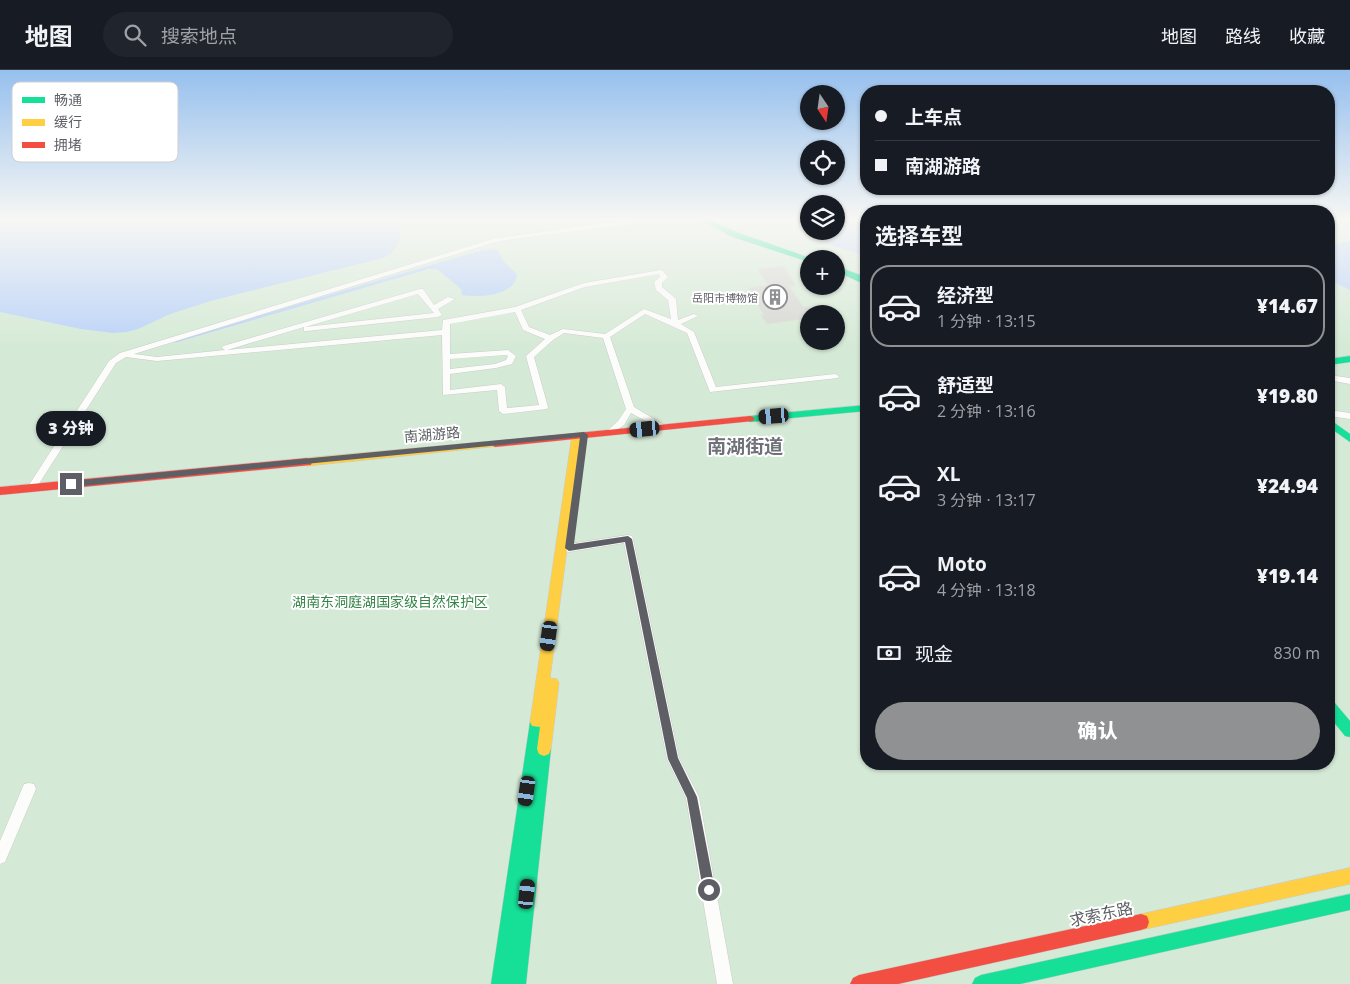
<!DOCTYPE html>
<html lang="zh">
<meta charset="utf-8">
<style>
body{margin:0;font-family:"Open Sans","Noto Sans SC",sans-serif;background:#20242c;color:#f1f3f6;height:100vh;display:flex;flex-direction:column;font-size:19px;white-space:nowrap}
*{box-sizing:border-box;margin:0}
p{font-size:16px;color:#9ea1a6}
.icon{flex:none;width:28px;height:28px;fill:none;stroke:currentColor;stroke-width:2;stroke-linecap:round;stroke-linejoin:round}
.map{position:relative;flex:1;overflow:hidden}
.sheet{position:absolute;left:860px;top:135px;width:475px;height:565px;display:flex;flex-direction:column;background:#171b24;border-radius:20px;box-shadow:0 1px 4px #0004}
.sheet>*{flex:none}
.hud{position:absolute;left:860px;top:15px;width:475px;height:110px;border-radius:20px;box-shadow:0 1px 4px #0004;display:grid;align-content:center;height:110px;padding:0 15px;background:#171b24}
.needle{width:32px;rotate:167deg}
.tools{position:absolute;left:800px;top:15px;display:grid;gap:10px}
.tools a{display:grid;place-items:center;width:45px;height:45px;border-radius:50%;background:#171b24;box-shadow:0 1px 4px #0004;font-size:25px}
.end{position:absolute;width:22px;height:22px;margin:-11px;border:6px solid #5d5f65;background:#fff;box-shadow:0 0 0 2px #fff}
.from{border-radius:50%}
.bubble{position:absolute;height:35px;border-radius:18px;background:#171b24;box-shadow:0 1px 4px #0004;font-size:16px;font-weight:800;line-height:35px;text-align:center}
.car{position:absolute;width:15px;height:30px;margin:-15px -8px;border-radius:6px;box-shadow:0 0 4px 1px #0007;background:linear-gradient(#222 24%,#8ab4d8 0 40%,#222 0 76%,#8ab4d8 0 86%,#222 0)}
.hud b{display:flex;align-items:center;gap:18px;height:48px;font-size:19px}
.hud b+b{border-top:1px solid #363941}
.hud i{width:12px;height:12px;background:#f1f3f6}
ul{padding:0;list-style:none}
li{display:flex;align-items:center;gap:15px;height:82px;margin:0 10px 8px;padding:0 5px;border:2px solid transparent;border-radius:20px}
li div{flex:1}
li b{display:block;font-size:19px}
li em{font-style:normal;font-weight:800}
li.selected{border-color:#8f9192}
li>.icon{width:45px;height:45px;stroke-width:1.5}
h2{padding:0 15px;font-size:22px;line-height:60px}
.pay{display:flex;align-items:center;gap:12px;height:55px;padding:0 15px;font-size:19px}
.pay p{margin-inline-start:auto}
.action{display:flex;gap:10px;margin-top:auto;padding:10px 15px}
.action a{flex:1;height:58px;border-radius:30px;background:#8f9192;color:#fff;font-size:20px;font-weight:800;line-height:58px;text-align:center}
header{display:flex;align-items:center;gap:30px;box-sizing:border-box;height:70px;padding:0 25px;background:#171b24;border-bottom:1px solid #363941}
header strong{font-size:24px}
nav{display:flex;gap:28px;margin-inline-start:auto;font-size:18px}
.search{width:350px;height:45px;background:#20242c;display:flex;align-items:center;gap:12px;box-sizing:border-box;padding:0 18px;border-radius:28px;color:#9ea1a6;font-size:19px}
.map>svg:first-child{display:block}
.green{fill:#d5ead6;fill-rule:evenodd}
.water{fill:#bbd3f8}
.building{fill:#d6d6d2;stroke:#dcdcd6}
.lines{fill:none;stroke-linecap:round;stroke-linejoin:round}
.street-casing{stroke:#cacbc9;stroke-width:1}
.fast-casing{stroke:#cacac9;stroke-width:1}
.slow-casing{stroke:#cacac9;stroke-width:1}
.jam-casing{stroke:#cacac9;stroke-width:1}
.street{fill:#fcfcfb;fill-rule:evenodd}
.fast{fill:#16e098;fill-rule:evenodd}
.slow{fill:#ffcf43;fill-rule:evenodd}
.jam{fill:#f24e42;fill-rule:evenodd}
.route{fill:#5d5f65}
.labels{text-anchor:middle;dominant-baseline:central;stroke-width:4;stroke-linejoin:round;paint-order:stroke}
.far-poi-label{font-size:11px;fill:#5d5f65;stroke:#fff;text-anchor:end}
.street-label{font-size:14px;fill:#5d5f65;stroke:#fff}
.park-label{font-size:14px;fill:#358447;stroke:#fff}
.near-street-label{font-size:16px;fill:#5d5f65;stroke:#fff}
.district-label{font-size:19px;font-weight:bold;fill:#6e7177;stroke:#fff}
.key{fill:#fff;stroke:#cecfd1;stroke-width:1}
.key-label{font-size:14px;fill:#5d5f65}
</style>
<header>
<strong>地图</strong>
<div class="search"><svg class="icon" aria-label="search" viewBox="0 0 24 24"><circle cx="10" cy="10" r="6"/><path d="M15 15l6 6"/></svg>搜索地点</div>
<nav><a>地图</a><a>路线</a><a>收藏</a></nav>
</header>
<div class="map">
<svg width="1350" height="914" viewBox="0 0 1350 914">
<rect width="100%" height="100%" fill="#edede7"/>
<!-- green -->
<path class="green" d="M0 149H809V161H836V149H866V694H1329V149H1350V914H0ZM809 189H836V216H809ZM809 244H836V271H809Z"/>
<!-- water -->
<g class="water">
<path d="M0 149H396L401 153C399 171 401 179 383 188L214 230 170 244 138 259 127 262 113 263 81 259 0 242Z"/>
<path d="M795 149H809V161H836V149H866V186C843 178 807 172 795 149Z"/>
<path d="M1350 171V220L1329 210V174H1337Z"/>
<path d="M495 179 499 182 504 192 517 204C516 226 478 228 462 225L461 219 437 199H429L174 273 179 269 479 181Z"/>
</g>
<!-- building -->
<path class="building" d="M784 196 795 215 789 216 803 237 809 236 814 244H809V248L767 254 761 245H764L748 218 768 215 758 199Z"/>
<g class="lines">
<defs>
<g id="street">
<path d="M637 149H655L652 151 499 171 134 284 157 287 225 280 222 278 223 276 420 219H423L434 235 448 227 455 229 438 239 442 245 438 247 307 261H304V257L227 280 442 260 443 250 515 237 584 213 661 200 663 201 668 207 662 213V217L676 229 678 250 694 244 698 246 681 254 694 262 716 317 835 304 839 306 838 308 710 322 687 263 645 244 610 267 634 337 667 357 666 359H660L631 343 624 355 610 365 606 362 618 351 626 339 603 268 564 263 553 270 534 287 548 337 547 339 503 344 499 341 497 320 443 325 442 265 157 291 126 287 116 293 35 420 32 421 27 418 109 291 120 283 496 168ZM659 204 660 207 654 212 656 220 668 230 671 249 644 239 605 264 563 259 550 265 529 257 521 240 585 217ZM418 224 434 243 305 257ZM515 242 523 260 545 269 526 286 539 335 507 338 505 317 501 314 450 320V304L496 298 512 294 516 286 508 280 450 284V254ZM506 285 508 286 506 290 495 294 450 299V289Z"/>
<path d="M1329 305 1350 308V314L1329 310Z"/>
<path d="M1329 340 1350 343V349L1329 346Z"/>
<path d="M628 465 632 466 633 469 679 688 699 727 733 914H717L686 728 667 689 624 473 569 482 565 481 564 478 565 475 569 474Z"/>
<path d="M29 713 34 714 36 719 5 792 0 794V771L24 714Z"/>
</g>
<g id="fast">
<path d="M698 149H708L739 163 813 189 806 191 733 167Z"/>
<path d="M836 196 863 206 866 209V215L836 201Z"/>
<path d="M1350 286V292L1329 295V289Z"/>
<path d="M866 335V341L750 352 745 349 750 346Z"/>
<path d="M1329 349 1350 364V372L1329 357Z"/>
<path d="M1329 630 1334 632 1350 651V667L1345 666 1329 646Z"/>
<path d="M537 646 542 648 544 652 541 673 544 672 549 674 551 679 526 914H491L530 652 532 648Z"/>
<path d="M1350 824V840L1020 914H972L975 908 981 905Z"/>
</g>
<g id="slow">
<path d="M577 362 582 365 550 608 557 609 559 613 551 679 549 684 544 686 539 684 537 679 540 657 532 656 530 652 572 365Z"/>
<path d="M495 371 500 374 499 376 307 396 302 392 307 388Z"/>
<path d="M1350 798V814L1141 860 1135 858 1133 852 1135 846 1141 844Z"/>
</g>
<g id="jam">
<path d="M750 346 753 347 755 349 753 351 495 377 490 374 495 371Z"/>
<path d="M307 388 312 392 311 395 0 425V417Z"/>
<path d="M1141 844 1147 846 1149 852 1147 858 1141 860 898 914H850L853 908 859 905Z"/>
</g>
</defs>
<!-- street casing -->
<use href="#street" class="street-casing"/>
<!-- fast casing -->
<use href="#fast" class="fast-casing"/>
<!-- slow casing -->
<use href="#slow" class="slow-casing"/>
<!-- jam casing -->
<use href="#jam" class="jam-casing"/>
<!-- street -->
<use href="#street" class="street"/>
<!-- fast -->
<use href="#fast" class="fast"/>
<!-- slow -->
<use href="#slow" class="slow"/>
<!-- jam -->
<use href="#jam" class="jam"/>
</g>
<!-- sky -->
<linearGradient id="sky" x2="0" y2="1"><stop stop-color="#96c0ee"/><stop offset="0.54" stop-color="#f7f7f4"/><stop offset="1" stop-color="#f7f7f4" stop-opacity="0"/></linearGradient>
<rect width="1350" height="277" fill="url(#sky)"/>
<!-- route -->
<path class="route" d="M584 362 588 365 574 474 628 466 632 469 678 688 697 727 715 820 713 825 709 826 705 825 703 820 687 728 668 689 625 472 569 481 565 478 580 367 71 417 67 414 71 411Z"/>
<!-- icons -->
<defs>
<symbol id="building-ring" viewBox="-11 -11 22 22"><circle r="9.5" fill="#fff" stroke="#8f9192" stroke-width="1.5"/><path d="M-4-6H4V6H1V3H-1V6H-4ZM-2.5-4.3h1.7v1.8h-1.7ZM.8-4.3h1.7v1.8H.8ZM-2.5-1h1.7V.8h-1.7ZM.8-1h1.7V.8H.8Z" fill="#8f9192"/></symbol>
</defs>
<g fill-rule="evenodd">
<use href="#building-ring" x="761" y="213" width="28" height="28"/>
</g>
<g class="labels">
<!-- far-poi labels -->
<g class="far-poi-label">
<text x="758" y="227">岳阳市博物馆</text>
</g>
<!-- street labels -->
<g class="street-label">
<text transform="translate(432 364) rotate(-5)">南湖游路</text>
</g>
<!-- park labels -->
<g class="park-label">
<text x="390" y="531">湖南东洞庭湖国家级自然保护区</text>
</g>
<!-- near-street labels -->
<g class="near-street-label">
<text transform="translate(1101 844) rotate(-12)">求索东路</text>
</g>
<!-- district labels -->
<g class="district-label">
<text x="745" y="376">南湖街道</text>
</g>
</g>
<!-- legend -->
<rect x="12" y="12" width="166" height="80" rx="8" class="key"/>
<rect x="22" y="27" width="23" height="6" fill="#16e098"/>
<rect x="22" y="49" width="23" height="7" fill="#ffcf43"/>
<rect x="22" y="72" width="23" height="6" fill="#f24e42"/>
<g class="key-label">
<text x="54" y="35">畅通</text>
<text x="54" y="57">缓行</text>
<text x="54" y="80">拥堵</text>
</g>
</svg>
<div class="tools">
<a><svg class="needle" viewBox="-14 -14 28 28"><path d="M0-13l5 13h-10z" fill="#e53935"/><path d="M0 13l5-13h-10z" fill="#9ea1a6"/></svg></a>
<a><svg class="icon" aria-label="locate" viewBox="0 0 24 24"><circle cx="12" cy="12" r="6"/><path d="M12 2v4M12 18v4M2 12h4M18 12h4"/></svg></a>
<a><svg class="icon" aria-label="layers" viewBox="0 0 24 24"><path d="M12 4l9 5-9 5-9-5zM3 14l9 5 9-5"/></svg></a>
<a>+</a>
<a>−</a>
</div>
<i class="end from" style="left:709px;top:820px"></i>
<i class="end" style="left:71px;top:414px"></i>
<div class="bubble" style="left:36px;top:341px;width:70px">3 分钟</div>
<i class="car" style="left:774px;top:346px;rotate:265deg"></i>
<i class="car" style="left:645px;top:359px;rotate:264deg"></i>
<i class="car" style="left:549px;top:566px;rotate:188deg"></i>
<i class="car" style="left:527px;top:721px;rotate:188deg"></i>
<i class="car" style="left:527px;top:824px;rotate:6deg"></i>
<div class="hud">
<b><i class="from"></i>上车点</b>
<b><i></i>南湖游路</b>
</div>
<section class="sheet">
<h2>选择车型</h2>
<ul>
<li class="selected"><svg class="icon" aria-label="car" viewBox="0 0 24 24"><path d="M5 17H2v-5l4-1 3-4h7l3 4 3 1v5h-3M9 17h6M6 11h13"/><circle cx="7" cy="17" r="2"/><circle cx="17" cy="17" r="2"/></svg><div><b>经济型</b><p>1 分钟 · 13:15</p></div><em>¥14.67</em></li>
<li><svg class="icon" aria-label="car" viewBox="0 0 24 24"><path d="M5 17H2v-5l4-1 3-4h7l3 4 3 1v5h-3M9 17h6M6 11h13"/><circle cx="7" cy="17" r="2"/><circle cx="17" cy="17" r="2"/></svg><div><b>舒适型</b><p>2 分钟 · 13:16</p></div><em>¥19.80</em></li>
<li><svg class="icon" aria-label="car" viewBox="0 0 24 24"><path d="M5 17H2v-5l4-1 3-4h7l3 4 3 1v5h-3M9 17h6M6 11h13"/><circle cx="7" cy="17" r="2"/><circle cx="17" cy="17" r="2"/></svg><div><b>XL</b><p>3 分钟 · 13:17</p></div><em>¥24.94</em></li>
<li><svg class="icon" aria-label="car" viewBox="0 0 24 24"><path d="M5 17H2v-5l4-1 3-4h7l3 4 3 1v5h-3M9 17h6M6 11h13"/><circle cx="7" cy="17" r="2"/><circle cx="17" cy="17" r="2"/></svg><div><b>Moto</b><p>4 分钟 · 13:18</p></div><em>¥19.14</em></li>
</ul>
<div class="pay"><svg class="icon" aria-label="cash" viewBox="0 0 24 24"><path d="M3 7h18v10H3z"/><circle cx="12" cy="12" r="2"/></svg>现金<p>830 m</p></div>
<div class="action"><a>确认</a></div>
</section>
</div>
